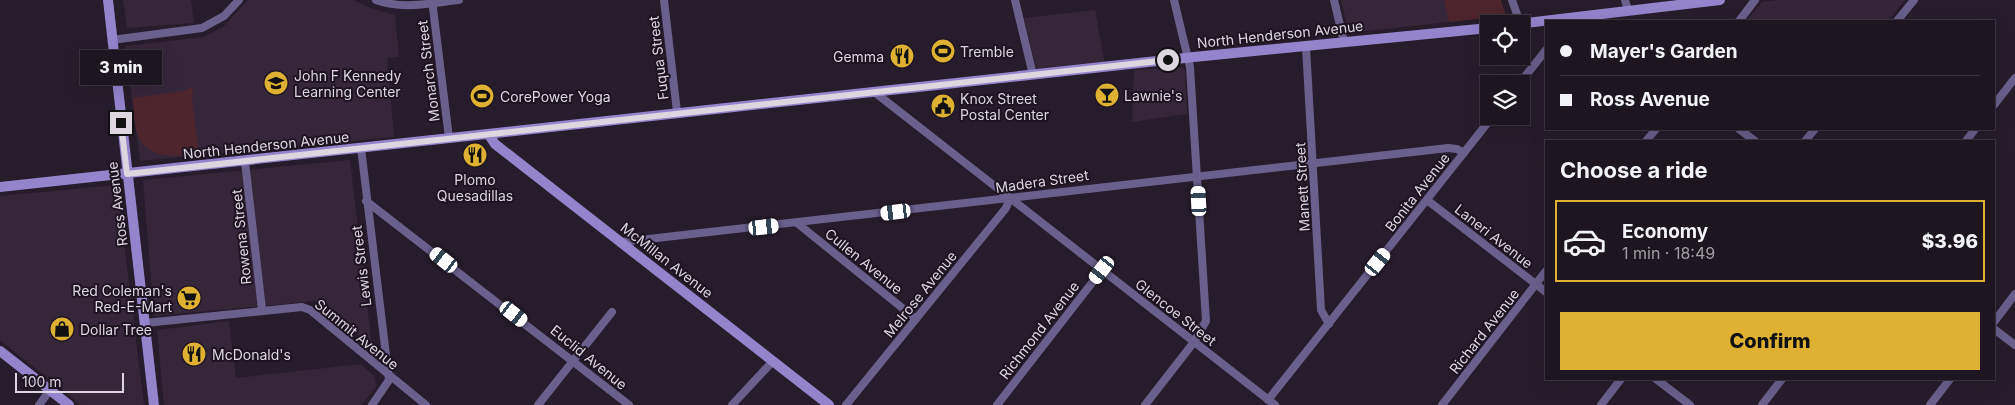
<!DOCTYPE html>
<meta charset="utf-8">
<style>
body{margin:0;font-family:Inter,sans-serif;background:#2a222d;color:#f1f3f6;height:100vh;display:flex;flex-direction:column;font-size:19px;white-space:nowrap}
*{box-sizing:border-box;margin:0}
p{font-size:16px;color:#a09fa5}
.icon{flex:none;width:28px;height:28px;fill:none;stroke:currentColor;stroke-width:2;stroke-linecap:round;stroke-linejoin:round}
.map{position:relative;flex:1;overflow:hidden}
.side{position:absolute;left:1545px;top:140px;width:450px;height:240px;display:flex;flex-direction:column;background:#1d1520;border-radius:0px;box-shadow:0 5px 20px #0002,0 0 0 1px #3b343e}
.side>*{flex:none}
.hud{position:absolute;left:1545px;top:20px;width:450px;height:110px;border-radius:0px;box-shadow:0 5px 20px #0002,0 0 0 1px #3b343e;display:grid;align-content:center;height:110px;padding:0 15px;background:#1d1520}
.tools{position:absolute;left:1480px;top:15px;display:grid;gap:10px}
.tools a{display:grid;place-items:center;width:50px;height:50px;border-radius:0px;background:#1d1520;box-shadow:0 5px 20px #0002,0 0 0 1px #3b343e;font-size:25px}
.scale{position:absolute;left:15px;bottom:12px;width:109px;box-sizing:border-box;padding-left:5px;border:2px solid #ddd6e0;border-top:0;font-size:14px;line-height:18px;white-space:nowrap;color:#ddd6e0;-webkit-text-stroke:4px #1e1321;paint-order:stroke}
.end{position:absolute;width:22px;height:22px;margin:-11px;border:6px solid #ddd6e0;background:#111;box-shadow:0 0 0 2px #111}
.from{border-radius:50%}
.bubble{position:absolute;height:35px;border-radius:0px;background:#1d1520;box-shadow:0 5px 20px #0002,0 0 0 1px #3b343e;font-size:16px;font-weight:800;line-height:35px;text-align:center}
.car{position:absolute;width:15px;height:30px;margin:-15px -8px;border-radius:6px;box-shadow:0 0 4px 1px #0007;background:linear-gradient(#fff 24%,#345 0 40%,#fff 0 76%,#345 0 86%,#fff 0)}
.hud b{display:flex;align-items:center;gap:18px;height:48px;font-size:19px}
.hud b+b{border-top:1px solid #3b343e}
.hud i{width:12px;height:12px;background:#f1f3f6}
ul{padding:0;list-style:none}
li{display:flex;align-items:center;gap:15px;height:82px;margin:0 10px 8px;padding:0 5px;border:2px solid transparent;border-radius:0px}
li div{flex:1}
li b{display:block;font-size:19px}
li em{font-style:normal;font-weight:800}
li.on{border-color:#deb133}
li>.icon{width:45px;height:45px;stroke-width:1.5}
h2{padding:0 15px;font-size:22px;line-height:60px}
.button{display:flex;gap:10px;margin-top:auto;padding:10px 15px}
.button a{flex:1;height:58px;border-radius:0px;background:#deb133;color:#111;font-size:20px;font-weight:800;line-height:58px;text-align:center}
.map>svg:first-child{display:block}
.built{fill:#36263a}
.green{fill:#4e252c}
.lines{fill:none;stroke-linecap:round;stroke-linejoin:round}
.street{stroke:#69608d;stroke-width:8}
.secondary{stroke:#9384cc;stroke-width:10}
.route{stroke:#ddd6e0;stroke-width:6}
.labels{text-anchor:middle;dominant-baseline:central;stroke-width:4;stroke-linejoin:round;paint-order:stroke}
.street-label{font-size:14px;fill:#ddd6e0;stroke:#1e1321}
.poi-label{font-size:14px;fill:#ddd6e0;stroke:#1e1321;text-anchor:start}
</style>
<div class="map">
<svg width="2015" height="405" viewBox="0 0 2015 405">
<rect width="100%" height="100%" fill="#271c2b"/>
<!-- built -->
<g class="built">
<path d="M123 0H191L194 23 127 28Z"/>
<path d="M248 0H353L373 9 395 15 399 57 387 58 394 137 140 161 125 46 203 37 223 27Z"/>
<path d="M1341 0H1444L1449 22 1349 33Z"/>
<path d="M1779 0H1905L1888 21H1829L1825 19 1823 21H1746L1762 2Z"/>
<path d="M1095 10 1105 64 1040 70 1036 67 1024 18Z"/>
<path d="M1180 67 1185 70 1187 114 1132 122 1134 70Z"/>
<path d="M350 160 372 346 315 301 154 316 143 180Z"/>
<path d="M117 185 144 405H81L0 340V196Z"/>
<path d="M229 321 236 378 361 364 375 377 376 387 361 405H164L157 330Z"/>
</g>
<!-- green -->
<g class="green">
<path d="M1444 0H1501L1506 16 1449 22Z"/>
<path d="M193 87 192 97 199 154C178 157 145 160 137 133 134 122 134 109 133 98L183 91Z"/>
</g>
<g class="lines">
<!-- street -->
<g class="street">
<path d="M376 0C403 10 431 3 459 0"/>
<path d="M432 0 449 138"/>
<path d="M664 0 677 112"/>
<path d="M1015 0 1033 75"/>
<path d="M1334 0 1344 42"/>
<path d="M1512 0 1520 23"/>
<path d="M1625 0 1628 10"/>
<path d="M1739 21 1755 0"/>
<path d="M1897 21 1914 0"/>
<path d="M112 40 202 28 224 16 239 0"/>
<path d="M1306 47 1321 310 1329 324"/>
<path d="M1519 84 1546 50"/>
<path d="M873 91 1275 405"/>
<path d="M1994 105 2015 78"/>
<path d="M1739 129 1755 141"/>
<path d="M1646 141 1656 129"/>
<path d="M1805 141 1815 129"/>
<path d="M1966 141 1975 129"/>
<path d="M361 148 389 380 372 405"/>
<path d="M245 162 262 309"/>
<path d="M1427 200 1546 292"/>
<path d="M366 201 629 405"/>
<path d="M797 223 916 319"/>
<path d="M622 242 1448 148 1457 149 1464 153"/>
<path d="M1994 322 2015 294"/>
<path d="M145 323 302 307 310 310 426 405"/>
<path d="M1994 329 2015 345"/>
<path d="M1656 379 1690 405"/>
<path d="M1268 400 1493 116"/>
<path d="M39 405 50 390"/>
<path d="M538 405 612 312"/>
<path d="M732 405 773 361"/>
<path d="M846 405 1006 208 1010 198"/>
<path d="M997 405 1102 270"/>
<path d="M1145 405 1194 342 1206 321 1190 67 1174 0"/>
<path d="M1442 405 1546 271"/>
<path d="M1601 405 1621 379"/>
<path d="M1762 405 1782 379"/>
<path d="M1930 405 1950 379"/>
</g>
<!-- secondary -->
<g class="secondary">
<path d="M108 0 154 405"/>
<path d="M1518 24 1720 0"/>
<path d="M489 135 495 144 829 405"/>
<path d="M0 187 1194 57 1489 28"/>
<path d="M0 351 69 405"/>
</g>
</g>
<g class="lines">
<!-- route -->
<path class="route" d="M121 123 127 174 1168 60"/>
</g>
<!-- icons -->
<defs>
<symbol id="stadium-disc" viewBox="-11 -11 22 22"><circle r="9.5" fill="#deb133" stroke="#1e1321"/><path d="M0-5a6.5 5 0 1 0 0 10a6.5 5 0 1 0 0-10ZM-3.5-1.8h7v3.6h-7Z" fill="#111"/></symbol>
<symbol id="restaurant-disc" viewBox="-11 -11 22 22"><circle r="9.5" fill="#deb133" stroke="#1e1321"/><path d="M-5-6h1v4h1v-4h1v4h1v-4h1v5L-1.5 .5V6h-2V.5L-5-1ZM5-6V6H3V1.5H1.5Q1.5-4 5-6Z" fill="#111"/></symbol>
<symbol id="school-disc" viewBox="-11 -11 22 22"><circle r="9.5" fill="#deb133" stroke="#1e1321"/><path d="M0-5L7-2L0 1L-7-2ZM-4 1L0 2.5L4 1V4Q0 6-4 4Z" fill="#111"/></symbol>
<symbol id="bar-disc" viewBox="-11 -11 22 22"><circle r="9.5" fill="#deb133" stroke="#1e1321"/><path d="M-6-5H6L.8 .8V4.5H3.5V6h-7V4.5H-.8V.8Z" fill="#111"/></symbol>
<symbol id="civic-disc" viewBox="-11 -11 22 22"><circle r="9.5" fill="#deb133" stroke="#1e1321"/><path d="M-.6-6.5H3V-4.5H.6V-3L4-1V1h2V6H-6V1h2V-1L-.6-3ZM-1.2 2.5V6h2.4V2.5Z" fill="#111"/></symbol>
<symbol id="supermarket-disc" viewBox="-11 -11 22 22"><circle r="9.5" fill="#deb133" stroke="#1e1321"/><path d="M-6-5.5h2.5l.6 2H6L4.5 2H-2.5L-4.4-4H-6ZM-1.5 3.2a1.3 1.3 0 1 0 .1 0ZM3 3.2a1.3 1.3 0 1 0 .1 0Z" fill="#111"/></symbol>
<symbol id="shop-disc" viewBox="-11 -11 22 22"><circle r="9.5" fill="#deb133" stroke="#1e1321"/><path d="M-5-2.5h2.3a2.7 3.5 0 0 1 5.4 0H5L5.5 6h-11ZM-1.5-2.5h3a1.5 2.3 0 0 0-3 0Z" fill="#111"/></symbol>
</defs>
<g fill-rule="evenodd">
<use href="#stadium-disc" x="929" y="37" width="28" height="28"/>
<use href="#restaurant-disc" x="888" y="42" width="28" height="28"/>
<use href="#school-disc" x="262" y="69" width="28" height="28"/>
<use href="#bar-disc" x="1093" y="81" width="28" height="28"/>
<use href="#stadium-disc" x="468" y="82" width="28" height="28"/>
<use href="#civic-disc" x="929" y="92" width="28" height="28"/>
<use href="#restaurant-disc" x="461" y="141" width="28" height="28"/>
<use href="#supermarket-disc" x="175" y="284" width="28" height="28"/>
<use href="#shop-disc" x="48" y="315" width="28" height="28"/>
<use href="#restaurant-disc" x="180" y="340" width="28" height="28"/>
</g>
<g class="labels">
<!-- street labels -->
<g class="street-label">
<text transform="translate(1280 34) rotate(-6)">North Henderson Avenue</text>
<text transform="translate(658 58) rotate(-97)">Fuqua Street</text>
<text transform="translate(428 71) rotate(-97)">Monarch Street</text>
<text transform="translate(266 145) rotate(-6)">North Henderson Avenue</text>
<text transform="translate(1042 181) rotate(-8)">Madera Street</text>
<text transform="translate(1302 187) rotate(-93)">Manett Street</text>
<text transform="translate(1417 192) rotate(-52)">Bonita Avenue</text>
<text transform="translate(117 204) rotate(-97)">Ross Avenue</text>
<text transform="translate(1494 236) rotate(38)">Laneri Avenue</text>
<text transform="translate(241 237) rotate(-96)">Rowena Street</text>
<text transform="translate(667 260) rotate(38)">McMillan Avenue</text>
<text transform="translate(864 261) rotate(39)">Cullen Avenue</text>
<text transform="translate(361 266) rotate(-97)">Lewis Street</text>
<text transform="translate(920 294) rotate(-51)">Melrose Avenue</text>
<text transform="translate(1176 312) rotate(38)">Glencoe Street</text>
<text transform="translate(1039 330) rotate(-52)">Richmond Avenue</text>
<text transform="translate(1484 331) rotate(-52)">Richard Avenue</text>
<text transform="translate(357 334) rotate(39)">Summit Avenue</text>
<text transform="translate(589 357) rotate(39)">Euclid Avenue</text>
</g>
<!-- poi labels -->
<g class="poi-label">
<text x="960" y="51">Tremble</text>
<text x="884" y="56" text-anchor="end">Gemma</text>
<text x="294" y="75">John F Kennedy<tspan x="294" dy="16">Learning Center</tspan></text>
<text x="1124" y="95">Lawnie's</text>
<text x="500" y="96">CorePower Yoga</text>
<text x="960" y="98">Knox Street<tspan x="960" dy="16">Postal Center</tspan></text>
<text x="475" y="179" text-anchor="middle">Plomo<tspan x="475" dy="16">Quesadillas</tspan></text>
<text x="172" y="290" text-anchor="end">Red Coleman's<tspan x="172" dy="16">Red-E-Mart</tspan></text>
<text x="80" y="329">Dollar Tree</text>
<text x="212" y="354">McDonald's</text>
</g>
</g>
</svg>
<div class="tools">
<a><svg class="icon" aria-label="locate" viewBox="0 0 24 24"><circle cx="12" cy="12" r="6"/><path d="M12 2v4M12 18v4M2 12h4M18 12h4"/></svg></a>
<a><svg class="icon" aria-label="layers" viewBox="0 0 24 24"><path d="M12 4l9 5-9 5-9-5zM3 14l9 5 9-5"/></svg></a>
</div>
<div class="scale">100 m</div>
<i class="end from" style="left:1168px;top:60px"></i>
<i class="end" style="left:121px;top:123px"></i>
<div class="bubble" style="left:80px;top:50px;width:82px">3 min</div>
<i class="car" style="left:1199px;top:201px;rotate:357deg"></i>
<i class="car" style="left:896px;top:212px;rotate:263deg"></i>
<i class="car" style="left:764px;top:227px;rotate:84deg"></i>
<i class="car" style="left:444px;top:260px;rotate:308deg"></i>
<i class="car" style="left:1378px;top:262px;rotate:39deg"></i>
<i class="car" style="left:1102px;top:270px;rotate:218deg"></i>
<i class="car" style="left:514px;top:314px;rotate:128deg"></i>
<div class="hud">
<b><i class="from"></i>Mayer's Garden</b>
<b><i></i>Ross Avenue</b>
</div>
<section class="side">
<h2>Choose a ride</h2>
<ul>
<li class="on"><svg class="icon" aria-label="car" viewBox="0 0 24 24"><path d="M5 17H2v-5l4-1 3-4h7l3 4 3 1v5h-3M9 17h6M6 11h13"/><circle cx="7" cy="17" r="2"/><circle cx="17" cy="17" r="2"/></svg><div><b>Economy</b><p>1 min · 18:49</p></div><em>$3.96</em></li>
</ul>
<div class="button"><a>Confirm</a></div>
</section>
</div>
